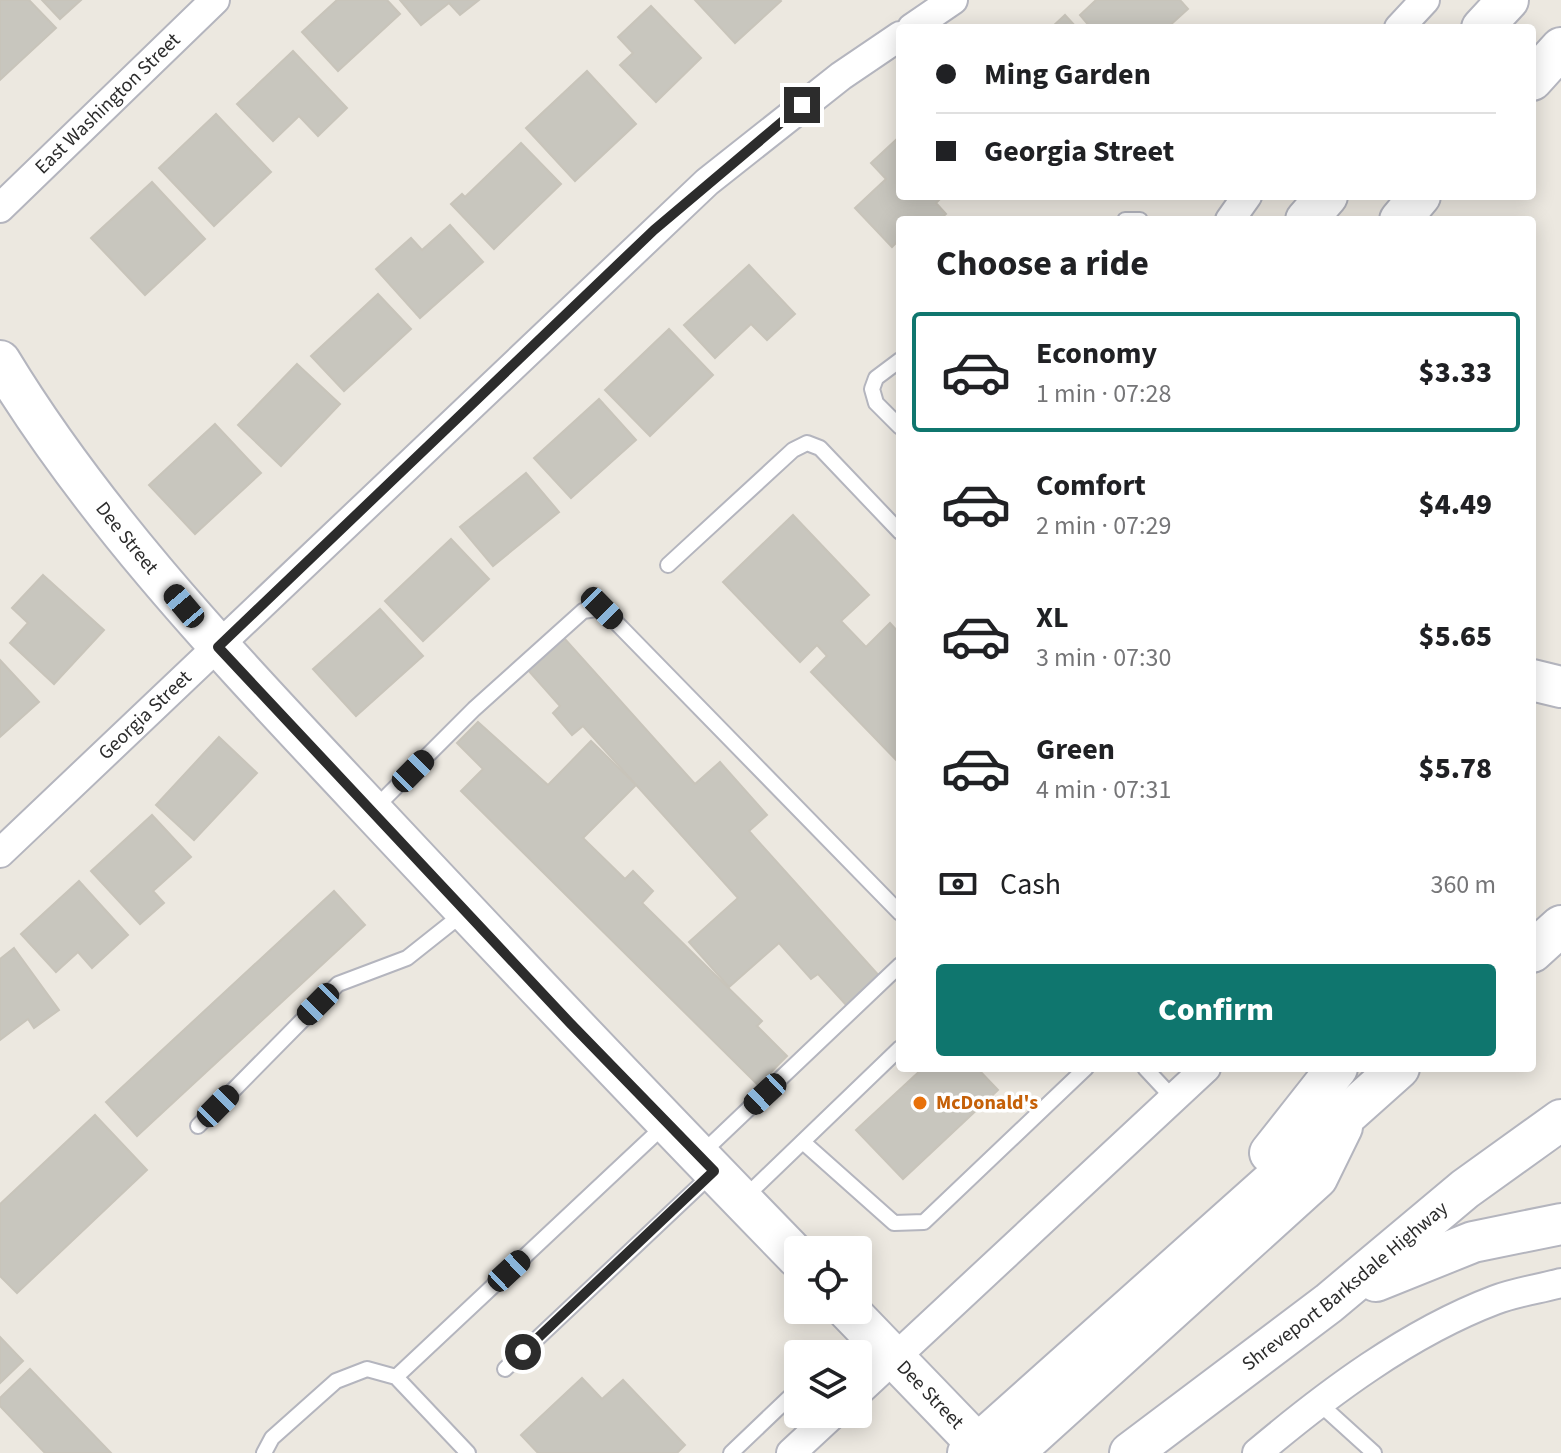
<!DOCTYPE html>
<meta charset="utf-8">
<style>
body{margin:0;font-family:"Source Sans 3",sans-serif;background:#f2f2f2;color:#202124;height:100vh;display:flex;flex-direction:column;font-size:30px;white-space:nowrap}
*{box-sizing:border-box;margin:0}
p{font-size:26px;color:#757577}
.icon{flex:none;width:44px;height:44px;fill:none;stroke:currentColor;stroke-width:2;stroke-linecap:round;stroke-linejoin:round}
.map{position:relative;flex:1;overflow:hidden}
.sheet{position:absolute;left:896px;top:216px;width:640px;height:856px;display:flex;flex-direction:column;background:#fff;border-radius:8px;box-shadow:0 4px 20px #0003}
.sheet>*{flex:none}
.top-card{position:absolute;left:896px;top:24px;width:640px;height:176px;border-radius:8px;box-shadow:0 4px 20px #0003;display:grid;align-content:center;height:176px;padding:0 40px;background:#fff}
.tools{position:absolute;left:784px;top:1236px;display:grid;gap:16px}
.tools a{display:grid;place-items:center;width:88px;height:88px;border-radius:8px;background:#fff;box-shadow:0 4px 20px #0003;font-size:40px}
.end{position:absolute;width:36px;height:36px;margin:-18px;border:10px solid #2c2c2c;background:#fff;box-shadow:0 0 0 4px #fff}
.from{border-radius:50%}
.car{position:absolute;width:24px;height:48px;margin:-24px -12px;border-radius:10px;box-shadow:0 0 6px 2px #0007;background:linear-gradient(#222 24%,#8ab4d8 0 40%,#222 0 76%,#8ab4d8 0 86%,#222 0)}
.top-card b{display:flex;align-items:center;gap:28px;height:76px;font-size:30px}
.top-card b+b{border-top:2px solid #e0e0e0}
.top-card i{width:20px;height:20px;background:#202124}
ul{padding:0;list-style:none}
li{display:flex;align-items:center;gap:24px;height:120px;margin:0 16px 12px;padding:0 24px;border:4px solid transparent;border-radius:8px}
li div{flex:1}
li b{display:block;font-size:30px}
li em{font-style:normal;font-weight:800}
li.on{border-color:#0f766e}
li>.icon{width:72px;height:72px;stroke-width:1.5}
h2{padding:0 40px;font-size:36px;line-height:96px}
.pay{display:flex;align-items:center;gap:20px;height:88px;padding:0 40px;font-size:30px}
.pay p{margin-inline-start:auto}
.primary-button{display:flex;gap:16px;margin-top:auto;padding:16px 40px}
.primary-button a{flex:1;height:92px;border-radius:8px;background:#0f766e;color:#fff;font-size:32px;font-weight:800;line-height:92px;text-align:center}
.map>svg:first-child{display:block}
.building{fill:#c8c6be;stroke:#c8c4ba;stroke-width:2}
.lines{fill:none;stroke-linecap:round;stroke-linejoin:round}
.lane-casing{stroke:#b4b5be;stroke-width:18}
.street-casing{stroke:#b4b5be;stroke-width:32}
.secondary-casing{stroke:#b4b5be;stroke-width:44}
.lane{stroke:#fff;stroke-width:14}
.street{stroke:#fff;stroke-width:28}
.secondary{stroke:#fff;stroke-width:40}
.route{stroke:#2c2c2c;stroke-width:10}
.food-dot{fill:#e8710a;stroke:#fff;stroke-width:3}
.labels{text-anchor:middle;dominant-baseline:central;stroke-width:7;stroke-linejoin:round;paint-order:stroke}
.street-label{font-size:20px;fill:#2c2c2c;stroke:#fff}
.food-label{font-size:20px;font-weight:bold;fill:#c56008;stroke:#fff;text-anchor:start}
</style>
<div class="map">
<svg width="1561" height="1453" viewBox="0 0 1561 1453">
<rect width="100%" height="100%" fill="#ece8e0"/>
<!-- building -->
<g class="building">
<path d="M0 0H29L56 28 0 80Z"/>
<path d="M42 0H81L60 19Z"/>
<path d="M337 0H387L400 14 338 71 302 32Z"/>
<path d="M400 0H479L460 15 449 3 421 25Z"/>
<path d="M695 0H780L781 1 735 43Z"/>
<path d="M1096 0H1180L1188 9 1167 28H1091L1080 15Z"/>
<path d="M651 6 701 58 656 102 620 65 633 53 618 37Z"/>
<path d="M1065 15 1077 28H1051Z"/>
<path d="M293 51 347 108 318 136 299 116 273 141 237 104Z"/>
<path d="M587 71 636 124 575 181 526 128Z"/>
<path d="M216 114 271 172 214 226 159 168Z"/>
<path d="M900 136V196H943L936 203 946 214 939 220H900V239L892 247 855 208 886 179 871 163Z"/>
<path d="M521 143 561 184 494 249 451 204 462 194 465 197Z"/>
<path d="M152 182 205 239 145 295 91 238Z"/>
<path d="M450 225 483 262 420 318 376 269 411 238 422 250Z"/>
<path d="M749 265 795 314 767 340 751 324 715 358 684 325Z"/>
<path d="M378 294 411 329 344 391 311 356Z"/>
<path d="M669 329 713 375 650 436 605 390Z"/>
<path d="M297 364 340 404 281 466 238 425Z"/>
<path d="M599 399 636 440 571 498 534 458Z"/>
<path d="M215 424 261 473 195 534 149 485Z"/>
<path d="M526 473 559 512 493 566 460 527Z"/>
<path d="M793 515 869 595 841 621 866 647 890 623 900 634V764L811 672 827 656 817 645 800 662 723 582Z"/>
<path d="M451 539 489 579 423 641 385 601Z"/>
<path d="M43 575 104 630 54 684 10 643 28 623 12 608Z"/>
<path d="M380 609 423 656 356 716 313 669Z"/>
<path d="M564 638 695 784 720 762 767 815 749 831 881 978 848 1007 818 974 811 979 779 943 729 987 689 942 738 898 583 726 572 735 553 713 560 706 528 670Z"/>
<path d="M0 660 39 702 0 737Z"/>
<path d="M478 722 548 785 591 741 636 785 583 838 625 879 633 871 653 891 642 903 762 1021 757 1026 787 1056 758 1085 461 791 483 769 457 743Z"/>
<path d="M219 737 257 773 194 840 156 805Z"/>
<path d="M152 815 191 857 153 891 164 903 140 924 91 871Z"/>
<path d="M79 881 128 935 92 968 78 952 56 972 21 934Z"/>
<path d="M334 891 365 925 137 1136 106 1102Z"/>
<path d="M14 948 59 1010 34 1028 28 1019 0 1040V959Z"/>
<path d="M923 1068H977L998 1090 903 1179 856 1130Z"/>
<path d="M95 1115 147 1170 17 1293 0 1276V1204Z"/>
<path d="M0 1337 23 1361 0 1383Z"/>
<path d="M30 1369 111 1453H45L0 1406V1398Z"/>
<path d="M582 1378 602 1399 623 1380 685 1445 677 1453H538L521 1435Z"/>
</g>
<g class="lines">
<defs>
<g id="lane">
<path d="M1125 220H1140"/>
<path d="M900 360 876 378 872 389 876 403 900 427"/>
<path d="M668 565 793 450 807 443 820 448 900 532"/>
<path d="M375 808 474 709 583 611 602 608 900 913"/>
<path d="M1145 1068 1173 1098"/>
<path d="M198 1126 338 984 407 958 465 912"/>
<path d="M803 1142 894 1223 924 1222 1086 1068"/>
<path d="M700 1155 900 965"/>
<path d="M742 1200 900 1048"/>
<path d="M505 1369 714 1172"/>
<path d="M396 1377 667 1123"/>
<path d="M1320 1404 1374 1453"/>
<path d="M264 1453 272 1438 336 1381 367 1369 396 1377 468 1453"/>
<path d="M731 1453 795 1392 798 1395"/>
</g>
<g id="street">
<path d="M912 28 953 0"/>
<path d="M1399 28 1425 0"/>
<path id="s1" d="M0 208 215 0"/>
<path d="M1230 220 1247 196"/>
<path id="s2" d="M0 853 707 182 841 76 900 36"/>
<path d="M858 1392 1206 1068"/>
<path d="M791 1453 833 1414"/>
<path d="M1257 1453C1327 1394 1408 1333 1495 1300 1516 1292 1539 1289 1561 1283"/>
</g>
<g id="secondary">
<path d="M1482 28 1508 0"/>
<path d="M1532 80 1561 48"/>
<path d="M1306 220 1327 196"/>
<path d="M1400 220 1420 196"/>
<path id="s3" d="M0 361C97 521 229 658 356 794 502 950 649 1105 798 1258"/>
<path d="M1532 680 1561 687"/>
<path d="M1532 952 1561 926"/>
<path d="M1270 1153 1337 1068"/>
<path d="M1376 1281 1473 1242 1561 1224"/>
<path id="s4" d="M848 1310 986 1453"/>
<path d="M968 1453 1399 1068"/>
<path d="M1013 1453 1317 1178 1342 1127"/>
<path id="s5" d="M1130 1453 1329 1303 1465 1189 1561 1120"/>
</g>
</defs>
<!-- lane casing -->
<use href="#lane" class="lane-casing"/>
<!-- street casing -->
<use href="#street" class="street-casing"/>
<!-- secondary casing -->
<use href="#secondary" class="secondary-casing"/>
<!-- lane -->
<use href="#lane" class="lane"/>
<!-- street -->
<use href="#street" class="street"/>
<!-- secondary -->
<use href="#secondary" class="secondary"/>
</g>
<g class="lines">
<!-- route -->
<path class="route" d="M523 1352 714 1171 570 1023 218 647 654 230 802 105"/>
</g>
<!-- markers -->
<circle class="food-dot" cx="920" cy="1103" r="8"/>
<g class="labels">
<!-- street labels -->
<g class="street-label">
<text stroke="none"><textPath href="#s1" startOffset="150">East Washington Street</textPath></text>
<text stroke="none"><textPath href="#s3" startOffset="218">Dee Street</textPath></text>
<text stroke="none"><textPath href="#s2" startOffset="200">Georgia Street</textPath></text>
<text stroke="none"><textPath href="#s5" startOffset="272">Shreveport Barksdale Highway</textPath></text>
<text stroke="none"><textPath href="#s4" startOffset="118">Dee Street</textPath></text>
</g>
<!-- food labels -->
<g class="food-label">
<text x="936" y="1103">McDonald's</text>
</g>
</g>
</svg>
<div class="tools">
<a><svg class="icon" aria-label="locate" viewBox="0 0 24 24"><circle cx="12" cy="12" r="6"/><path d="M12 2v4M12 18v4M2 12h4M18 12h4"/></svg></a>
<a><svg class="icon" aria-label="layers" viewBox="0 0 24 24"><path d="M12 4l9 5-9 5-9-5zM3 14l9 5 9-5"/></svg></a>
</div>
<i class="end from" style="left:523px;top:1352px"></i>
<i class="end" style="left:802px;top:105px"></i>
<i class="car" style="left:184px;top:606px;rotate:320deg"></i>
<i class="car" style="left:602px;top:608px;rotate:135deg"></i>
<i class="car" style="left:413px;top:771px;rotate:45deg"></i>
<i class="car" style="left:318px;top:1004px;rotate:225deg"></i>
<i class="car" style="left:765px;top:1094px;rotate:227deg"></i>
<i class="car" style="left:218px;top:1106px;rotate:45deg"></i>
<i class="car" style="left:509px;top:1271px;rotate:47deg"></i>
<div class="top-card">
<b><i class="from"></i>Ming Garden</b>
<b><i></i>Georgia Street</b>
</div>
<section class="sheet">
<h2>Choose a ride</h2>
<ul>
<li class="on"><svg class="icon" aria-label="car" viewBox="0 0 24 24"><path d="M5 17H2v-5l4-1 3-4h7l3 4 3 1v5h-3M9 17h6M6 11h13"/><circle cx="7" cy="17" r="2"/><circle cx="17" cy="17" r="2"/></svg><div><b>Economy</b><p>1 min · 07:28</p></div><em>$3.33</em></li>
<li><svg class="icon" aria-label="car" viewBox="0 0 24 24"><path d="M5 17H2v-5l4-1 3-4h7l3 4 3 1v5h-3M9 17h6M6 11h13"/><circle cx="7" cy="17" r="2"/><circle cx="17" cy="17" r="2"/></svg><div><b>Comfort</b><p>2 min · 07:29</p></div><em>$4.49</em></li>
<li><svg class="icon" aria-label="car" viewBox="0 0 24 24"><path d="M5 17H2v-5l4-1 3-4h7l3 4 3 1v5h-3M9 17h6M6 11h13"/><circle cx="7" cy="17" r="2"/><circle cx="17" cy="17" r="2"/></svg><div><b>XL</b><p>3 min · 07:30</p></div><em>$5.65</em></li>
<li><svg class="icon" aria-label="car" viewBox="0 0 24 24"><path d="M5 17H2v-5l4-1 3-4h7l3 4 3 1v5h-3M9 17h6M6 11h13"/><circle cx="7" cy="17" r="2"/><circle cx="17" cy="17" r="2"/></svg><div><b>Green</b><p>4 min · 07:31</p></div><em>$5.78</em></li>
</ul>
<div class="pay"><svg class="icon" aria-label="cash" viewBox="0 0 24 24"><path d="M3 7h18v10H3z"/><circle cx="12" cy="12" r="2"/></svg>Cash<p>360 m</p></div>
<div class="primary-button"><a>Confirm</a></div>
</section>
</div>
